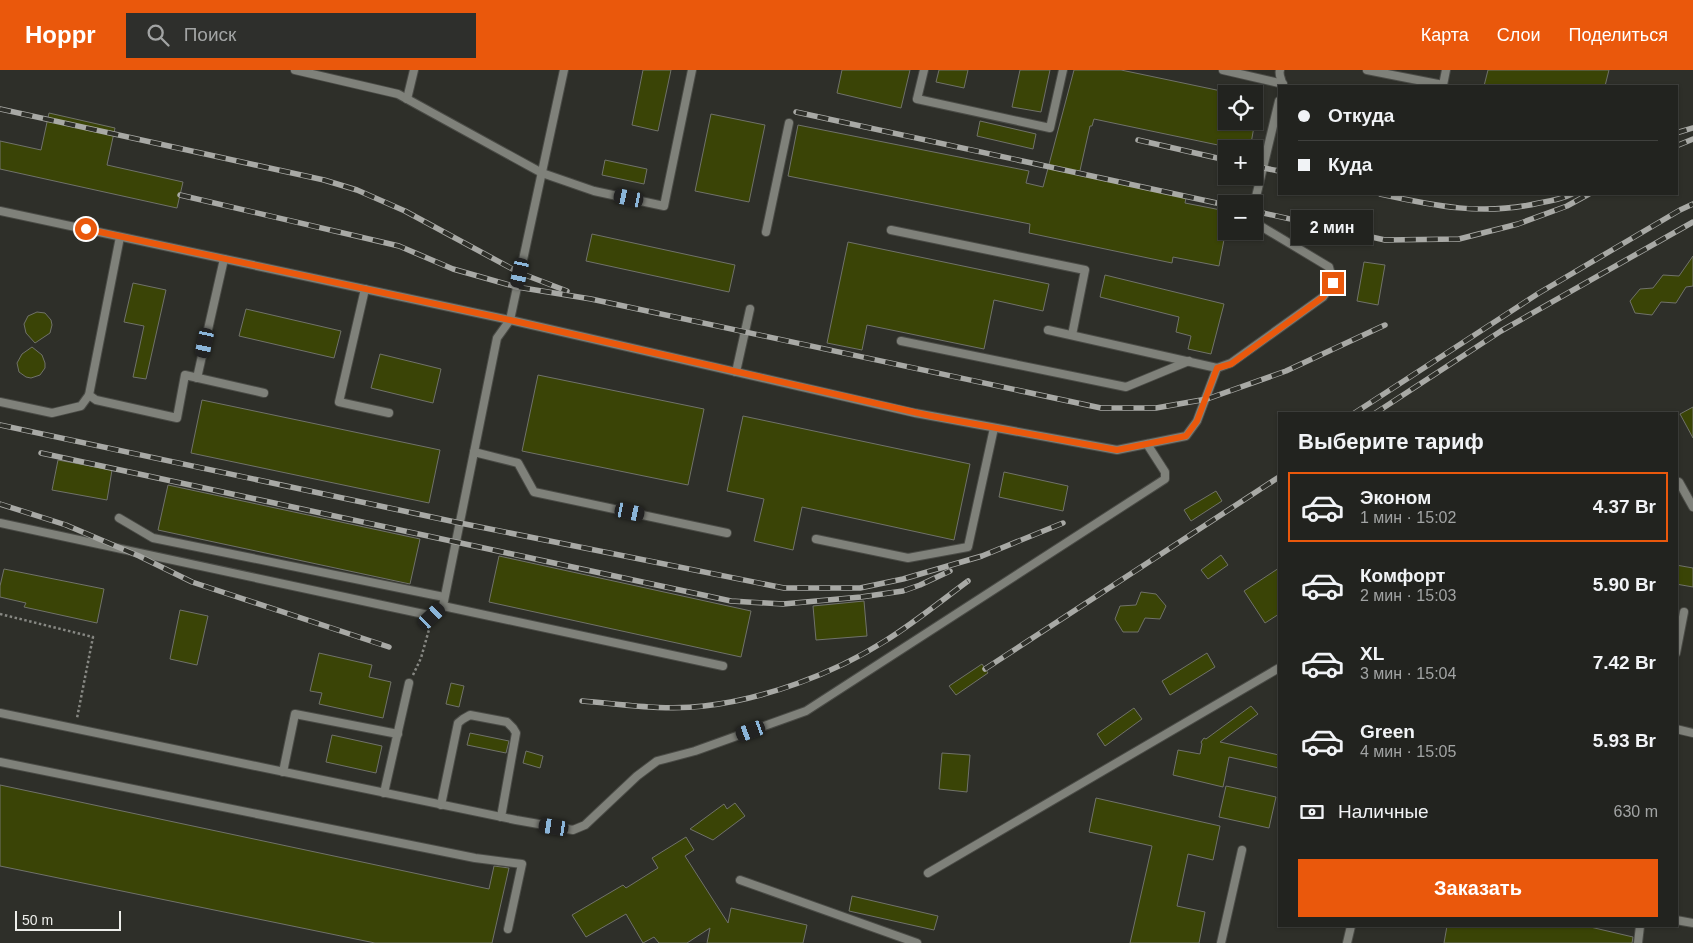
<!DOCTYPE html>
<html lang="ru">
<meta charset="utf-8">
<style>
body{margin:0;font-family:Helvetica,sans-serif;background:#2e2f2c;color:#f1f3f6;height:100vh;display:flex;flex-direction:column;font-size:19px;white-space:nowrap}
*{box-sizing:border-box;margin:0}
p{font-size:16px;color:#a2a4a4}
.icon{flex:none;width:28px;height:28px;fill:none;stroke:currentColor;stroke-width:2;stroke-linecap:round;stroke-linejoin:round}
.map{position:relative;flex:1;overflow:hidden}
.panel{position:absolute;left:1278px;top:342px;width:400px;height:515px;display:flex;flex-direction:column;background:#22231f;border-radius:0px;box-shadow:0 1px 4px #0004,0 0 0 1px #3f403d}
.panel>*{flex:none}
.top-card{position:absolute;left:1278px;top:15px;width:400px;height:110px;border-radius:0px;box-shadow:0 1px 4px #0004,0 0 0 1px #3f403d;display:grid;align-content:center;height:110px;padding:0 20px;background:#22231f}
.fabs{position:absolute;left:1218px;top:15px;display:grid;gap:10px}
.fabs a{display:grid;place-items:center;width:45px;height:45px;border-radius:0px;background:#22231f;box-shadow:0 1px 4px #0004,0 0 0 1px #3f403d;font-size:25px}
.scale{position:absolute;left:15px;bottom:12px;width:106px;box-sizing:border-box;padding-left:5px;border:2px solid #edeeea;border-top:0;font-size:14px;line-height:18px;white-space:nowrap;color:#edeeea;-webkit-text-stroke:4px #2e2f29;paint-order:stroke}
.end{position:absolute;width:22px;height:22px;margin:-11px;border:6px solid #ea580c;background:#fff;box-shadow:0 0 0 2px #fff}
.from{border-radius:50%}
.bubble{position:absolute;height:35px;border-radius:0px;background:#22231f;box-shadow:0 1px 4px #0004,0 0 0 1px #3f403d;font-size:16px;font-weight:700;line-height:35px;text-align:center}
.car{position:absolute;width:15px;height:30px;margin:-15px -8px;border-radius:6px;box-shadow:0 0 4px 1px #0007;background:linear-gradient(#222 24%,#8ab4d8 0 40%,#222 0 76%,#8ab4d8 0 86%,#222 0)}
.top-card b{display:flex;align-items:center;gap:18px;height:48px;font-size:19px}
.top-card b+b{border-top:1px solid #3f403d}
.top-card i{width:12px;height:12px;background:#f1f3f6}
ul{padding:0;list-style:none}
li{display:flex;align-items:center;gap:15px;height:70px;margin:0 10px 8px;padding:0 10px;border:2px solid transparent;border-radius:0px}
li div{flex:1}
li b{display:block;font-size:19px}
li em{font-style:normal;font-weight:700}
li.current{border-color:#ea580c}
li>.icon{width:45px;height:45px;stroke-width:1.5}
h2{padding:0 20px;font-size:22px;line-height:60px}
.pay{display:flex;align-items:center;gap:12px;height:55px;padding:0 20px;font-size:19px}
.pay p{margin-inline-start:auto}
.button{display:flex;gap:10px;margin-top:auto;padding:10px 20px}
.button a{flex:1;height:58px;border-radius:0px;background:#ea580c;color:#fff;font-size:20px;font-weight:700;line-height:58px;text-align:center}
header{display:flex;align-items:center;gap:30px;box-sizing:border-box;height:70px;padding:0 25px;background:#ea580c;color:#fff}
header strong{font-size:24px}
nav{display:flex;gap:28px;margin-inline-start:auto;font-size:18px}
.search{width:350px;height:45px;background:#2e2f2c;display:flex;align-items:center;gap:12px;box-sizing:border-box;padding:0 18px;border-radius:0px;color:#a2a4a4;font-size:19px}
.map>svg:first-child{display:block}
.building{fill:#3a4406;stroke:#70726a}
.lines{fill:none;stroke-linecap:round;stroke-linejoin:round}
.service-casing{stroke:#4a4b46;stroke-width:10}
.path{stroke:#878883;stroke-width:2.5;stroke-dasharray:2.5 2.5;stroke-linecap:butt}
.service{stroke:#7f817a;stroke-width:8}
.rail-casing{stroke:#a8a9a5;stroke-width:5.5}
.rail{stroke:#2e2f29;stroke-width:4;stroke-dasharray:11;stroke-linecap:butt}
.route{stroke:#ea580c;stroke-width:6}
</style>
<header>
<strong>Hoppr</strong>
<div class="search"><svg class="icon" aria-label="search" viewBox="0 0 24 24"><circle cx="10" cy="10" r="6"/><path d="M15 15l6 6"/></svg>Поиск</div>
<nav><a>Карта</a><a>Слои</a><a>Поделиться</a></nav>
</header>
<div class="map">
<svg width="1693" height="873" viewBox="0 0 1693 873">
<rect width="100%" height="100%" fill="#2e2f29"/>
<!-- building -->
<g class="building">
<path d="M643 0H671L658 61 632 55Z"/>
<path d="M842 0H910L901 38 837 23Z"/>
<path d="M939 0H968L964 18 936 12Z"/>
<path d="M1020 0H1050L1041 42 1012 37Z"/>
<path d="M1074 0H1121L1226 22V51H1255L1250 79H1237L1094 49 1092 56H1090L1079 105 1186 128 1185 133 1226 141V159L1219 196 1173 187 1172 193 1029 163 1030 154 788 106 798 55 1029 101 1026 113 1043 117Z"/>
<path d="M1488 0H1609L1605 16H1484Z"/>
<path d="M49 43 115 58 107 95 183 112 177 138 0 99V71L41 80Z"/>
<path d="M711 44 765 55 749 132 695 121Z"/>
<path d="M980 51 1036 64 1033 79 977 66Z"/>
<path d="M605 90 647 99 644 114 602 105Z"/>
<path d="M592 164 735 195 729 222 586 191Z"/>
<path d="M848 172 1049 214 1043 241 994 230 984 279 867 255 862 280 827 273Z"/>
<path d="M1693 186V216L1686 217 1676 233 1661 232 1652 245 1635 243 1630 231 1640 219 1653 218 1663 205 1679 206Z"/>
<path d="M1364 192 1385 195 1378 235 1357 231Z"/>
<path d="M1105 205 1224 234 1211 284 1188 279 1191 266 1176 262 1179 247 1100 227Z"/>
<path d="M133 213 166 220 146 309 133 307 144 256 124 252Z"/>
<path d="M246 239 341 261 334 288 239 266Z"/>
<path d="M37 242 45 243 51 250 52 255 50 263 35 273 26 263 24 254 28 246Z"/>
<path d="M32 277 42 285 45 293V298L40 305 31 308 26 307 19 302 17 293 22 284Z"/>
<path d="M380 284 441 299 433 333 371 318Z"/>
<path d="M538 305 704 339 688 415 522 381Z"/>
<path d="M202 330 440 380 429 433 191 383Z"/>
<path d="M1693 337V368L1680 344Z"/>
<path d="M743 346 970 394 954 470 802 437 793 480 754 471 764 429 727 421Z"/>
<path d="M58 390 112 400 107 430 52 420Z"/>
<path d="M1004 402 1068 416 1063 441 999 427Z"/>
<path d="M168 415 420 469 410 514 158 460Z"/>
<path d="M1216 421 1222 431 1191 451 1184 440Z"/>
<path d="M1221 485 1228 495 1208 509 1201 500Z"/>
<path d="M499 486 751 541 741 587 489 532Z"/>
<path d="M1676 495 1693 498V517L1676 514Z"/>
<path d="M1279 498V544L1265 553 1244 521Z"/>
<path d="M4 499 104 519 97 553 24 537 26 533 0 527V516Z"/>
<path d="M1141 522 1156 524 1166 536 1160 549 1145 548 1138 562H1123L1115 549 1120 536 1136 535Z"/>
<path d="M864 531 867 566 816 570 813 536Z"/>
<path d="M180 540 208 546 197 595 170 589Z"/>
<path d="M319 583 372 595 369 607 391 612 383 648 319 634 322 623 310 621Z"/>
<path d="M1207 583 1215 597 1170 625 1162 611Z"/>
<path d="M982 594 988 603 956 625 949 616Z"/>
<path d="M451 613 464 616 459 637 446 634Z"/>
<path d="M1251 636 1258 644 1220 672 1279 685V698L1229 687 1223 717 1173 705 1178 680 1200 684 1202 674 1201 672 1204 668 1206 669Z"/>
<path d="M1134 638 1142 649 1105 676 1097 664Z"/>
<path d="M470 663 509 671 506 683 467 675Z"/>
<path d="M332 665 382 676 376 703 326 692Z"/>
<path d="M526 681 543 686 540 698 523 693Z"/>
<path d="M942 683 970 685 967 722 939 719Z"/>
<path d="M0 715 489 819 494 796 509 798 492 873H375L0 796Z"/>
<path d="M1226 716 1276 727 1269 758 1219 747Z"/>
<path d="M1096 728 1220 756 1213 790 1188 784 1177 836 1205 842 1199 873H1130L1152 776 1089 762Z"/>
<path d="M735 733 745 746 713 770 690 759 724 734 727 739Z"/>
<path d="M686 767 694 780 685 786 728 853 731 838 807 855 803 873H707L710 858 687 873H659L654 867 643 873 626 844 586 867 572 845 623 815 626 818 658 798 652 788Z"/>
<path d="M852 826 938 846 934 860 849 841Z"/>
<path d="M1447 856H1586L1633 867 1632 873H1444Z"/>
</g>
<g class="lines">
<defs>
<g id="service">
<path d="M295 0 398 24 542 103 594 121 664 136 692 0"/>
<path d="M924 0 917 29 1050 58 1063 0"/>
<path d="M1223 0 1283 14"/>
<path d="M1280 0C1278 6 1283 10 1282 16"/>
<path d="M1367 0 1443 15 1446 0"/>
<path d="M407 29 414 0"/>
<path d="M1254 135 1279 31"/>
<path d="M0 141 510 250 915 343 1117 380 1186 366 1197 351 1217 298"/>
<path d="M891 160 1085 200 1072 265"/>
<path d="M766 162 789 53"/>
<path d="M120 167 89 325 96 330 177 348 185 305 264 323"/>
<path d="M365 219 339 332 389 343"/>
<path d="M1048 260 1217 298 1231 293 1323 227 1333 213 1329 197 1254 152"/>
<path d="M901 271 1126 317 1189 291"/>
<path d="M736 302 750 239"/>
<path d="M197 308 224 189"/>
<path d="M0 332 52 343 81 336 89 325"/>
<path d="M474 382 518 393 534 422 727 463"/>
<path d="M1676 411 1679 412 1693 437"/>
<path d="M119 448 153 468 444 527"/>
<path d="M0 453 433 546 443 536 723 596"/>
<path d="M816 469 908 488 968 477 994 358"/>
<path d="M443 536 497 268 510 250 564 0"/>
<path d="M1676 583 1684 542"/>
<path d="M0 643 516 750 573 760 585 755 637 706 657 691 695 681 806 641 1165 409V402L1147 374"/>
<path d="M1676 659 1693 663"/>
<path d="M0 692 475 788 522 794 508 859"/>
<path d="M283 702 295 644 398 664"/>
<path d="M384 723 409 613"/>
<path d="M441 735 458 653 463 649 470 645 507 652 513 658 516 663 501 747"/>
<path d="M928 803 1279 598"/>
<path d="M740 810 917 873"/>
<path d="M1676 850 1693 853"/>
<path d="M1221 873 1242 780"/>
<path d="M1347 873 1351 856"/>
<path d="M1638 873 1640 856"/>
</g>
</defs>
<!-- service casing -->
<use href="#service" class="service-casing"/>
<!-- path -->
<g class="path">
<path d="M0 544 93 567 77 648"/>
<path d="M413 605 421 588 430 556"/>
</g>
<!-- service -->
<use href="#service" class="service"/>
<defs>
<g id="rail">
<path d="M0 39 324 110 357 120 405 141 520 203 567 221"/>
<path d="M796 42 1226 135"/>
<path d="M1676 63 1693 58"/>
<path d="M1138 70 1226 90"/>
<path d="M1676 76 1693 69"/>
<path d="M1254 96 1279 101"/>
<path d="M1380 124C1435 136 1483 146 1539 133 1551 131 1562 129 1572 124"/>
<path d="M180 125 399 176 453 199 517 217 591 229 1101 338H1156L1207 329 1286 301 1385 255"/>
<path d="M1254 141 1385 170 1459 169 1518 154 1567 136 1589 124"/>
<path d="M1353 344 1539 223 1680 140 1693 134"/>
<path d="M1374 344 1501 261 1693 152"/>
<path d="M0 355 460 453 784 518H860L903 509 982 486 1063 453"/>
<path d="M41 383 731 531 783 534 861 527 903 521 920 515 950 501"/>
<path d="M0 434 66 455 139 486 192 512 389 577"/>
<path d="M985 599 1279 407"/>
<path d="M582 631C622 634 664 641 704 636 765 629 833 604 885 571 914 553 941 531 968 511"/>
</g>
</defs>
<!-- rail casing -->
<use href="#rail" class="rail-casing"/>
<!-- rail -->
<use href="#rail" class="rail"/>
</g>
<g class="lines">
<!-- route -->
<path class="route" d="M86 159 510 250 931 346 1117 380 1186 366 1197 351 1217 298 1231 294 1323 227 1333 213"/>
</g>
</svg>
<div class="fabs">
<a><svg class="icon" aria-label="locate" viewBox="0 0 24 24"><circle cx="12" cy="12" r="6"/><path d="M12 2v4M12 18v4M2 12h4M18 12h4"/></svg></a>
<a>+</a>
<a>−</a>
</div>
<div class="scale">50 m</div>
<i class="end from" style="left:86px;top:159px"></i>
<i class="end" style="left:1333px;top:213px"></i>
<div class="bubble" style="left:1291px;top:140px;width:82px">2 мин</div>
<i class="car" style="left:629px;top:128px;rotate:282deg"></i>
<i class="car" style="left:520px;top:203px;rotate:192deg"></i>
<i class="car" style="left:205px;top:273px;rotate:192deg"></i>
<i class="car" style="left:630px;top:442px;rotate:102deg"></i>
<i class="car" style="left:432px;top:546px;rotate:47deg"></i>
<i class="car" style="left:751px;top:661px;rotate:250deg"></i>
<i class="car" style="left:554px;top:757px;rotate:279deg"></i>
<div class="top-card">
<b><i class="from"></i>Откуда</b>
<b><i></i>Куда</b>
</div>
<section class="panel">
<h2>Выберите тариф</h2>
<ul>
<li class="current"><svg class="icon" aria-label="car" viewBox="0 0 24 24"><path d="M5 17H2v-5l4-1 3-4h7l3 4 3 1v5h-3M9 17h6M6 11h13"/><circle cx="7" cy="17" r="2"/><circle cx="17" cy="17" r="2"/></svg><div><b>Эконом</b><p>1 мин · 15:02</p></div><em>4.37 Br</em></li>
<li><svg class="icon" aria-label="car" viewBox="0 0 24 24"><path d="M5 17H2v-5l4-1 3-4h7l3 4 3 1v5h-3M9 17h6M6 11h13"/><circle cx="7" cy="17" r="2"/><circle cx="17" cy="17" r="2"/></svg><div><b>Комфорт</b><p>2 мин · 15:03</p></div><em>5.90 Br</em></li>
<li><svg class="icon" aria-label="car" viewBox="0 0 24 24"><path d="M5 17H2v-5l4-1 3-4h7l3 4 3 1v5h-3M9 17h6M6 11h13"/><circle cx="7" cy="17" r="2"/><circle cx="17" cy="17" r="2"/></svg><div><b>XL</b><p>3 мин · 15:04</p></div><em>7.42 Br</em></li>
<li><svg class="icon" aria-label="car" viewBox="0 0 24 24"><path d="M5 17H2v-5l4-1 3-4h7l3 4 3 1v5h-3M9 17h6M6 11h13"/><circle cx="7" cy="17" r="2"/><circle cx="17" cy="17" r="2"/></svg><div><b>Green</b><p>4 мин · 15:05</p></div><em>5.93 Br</em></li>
</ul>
<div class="pay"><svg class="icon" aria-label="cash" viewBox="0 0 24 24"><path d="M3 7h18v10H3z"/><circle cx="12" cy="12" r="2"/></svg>Наличные<p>630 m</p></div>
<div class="button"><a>Заказать</a></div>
</section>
</div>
